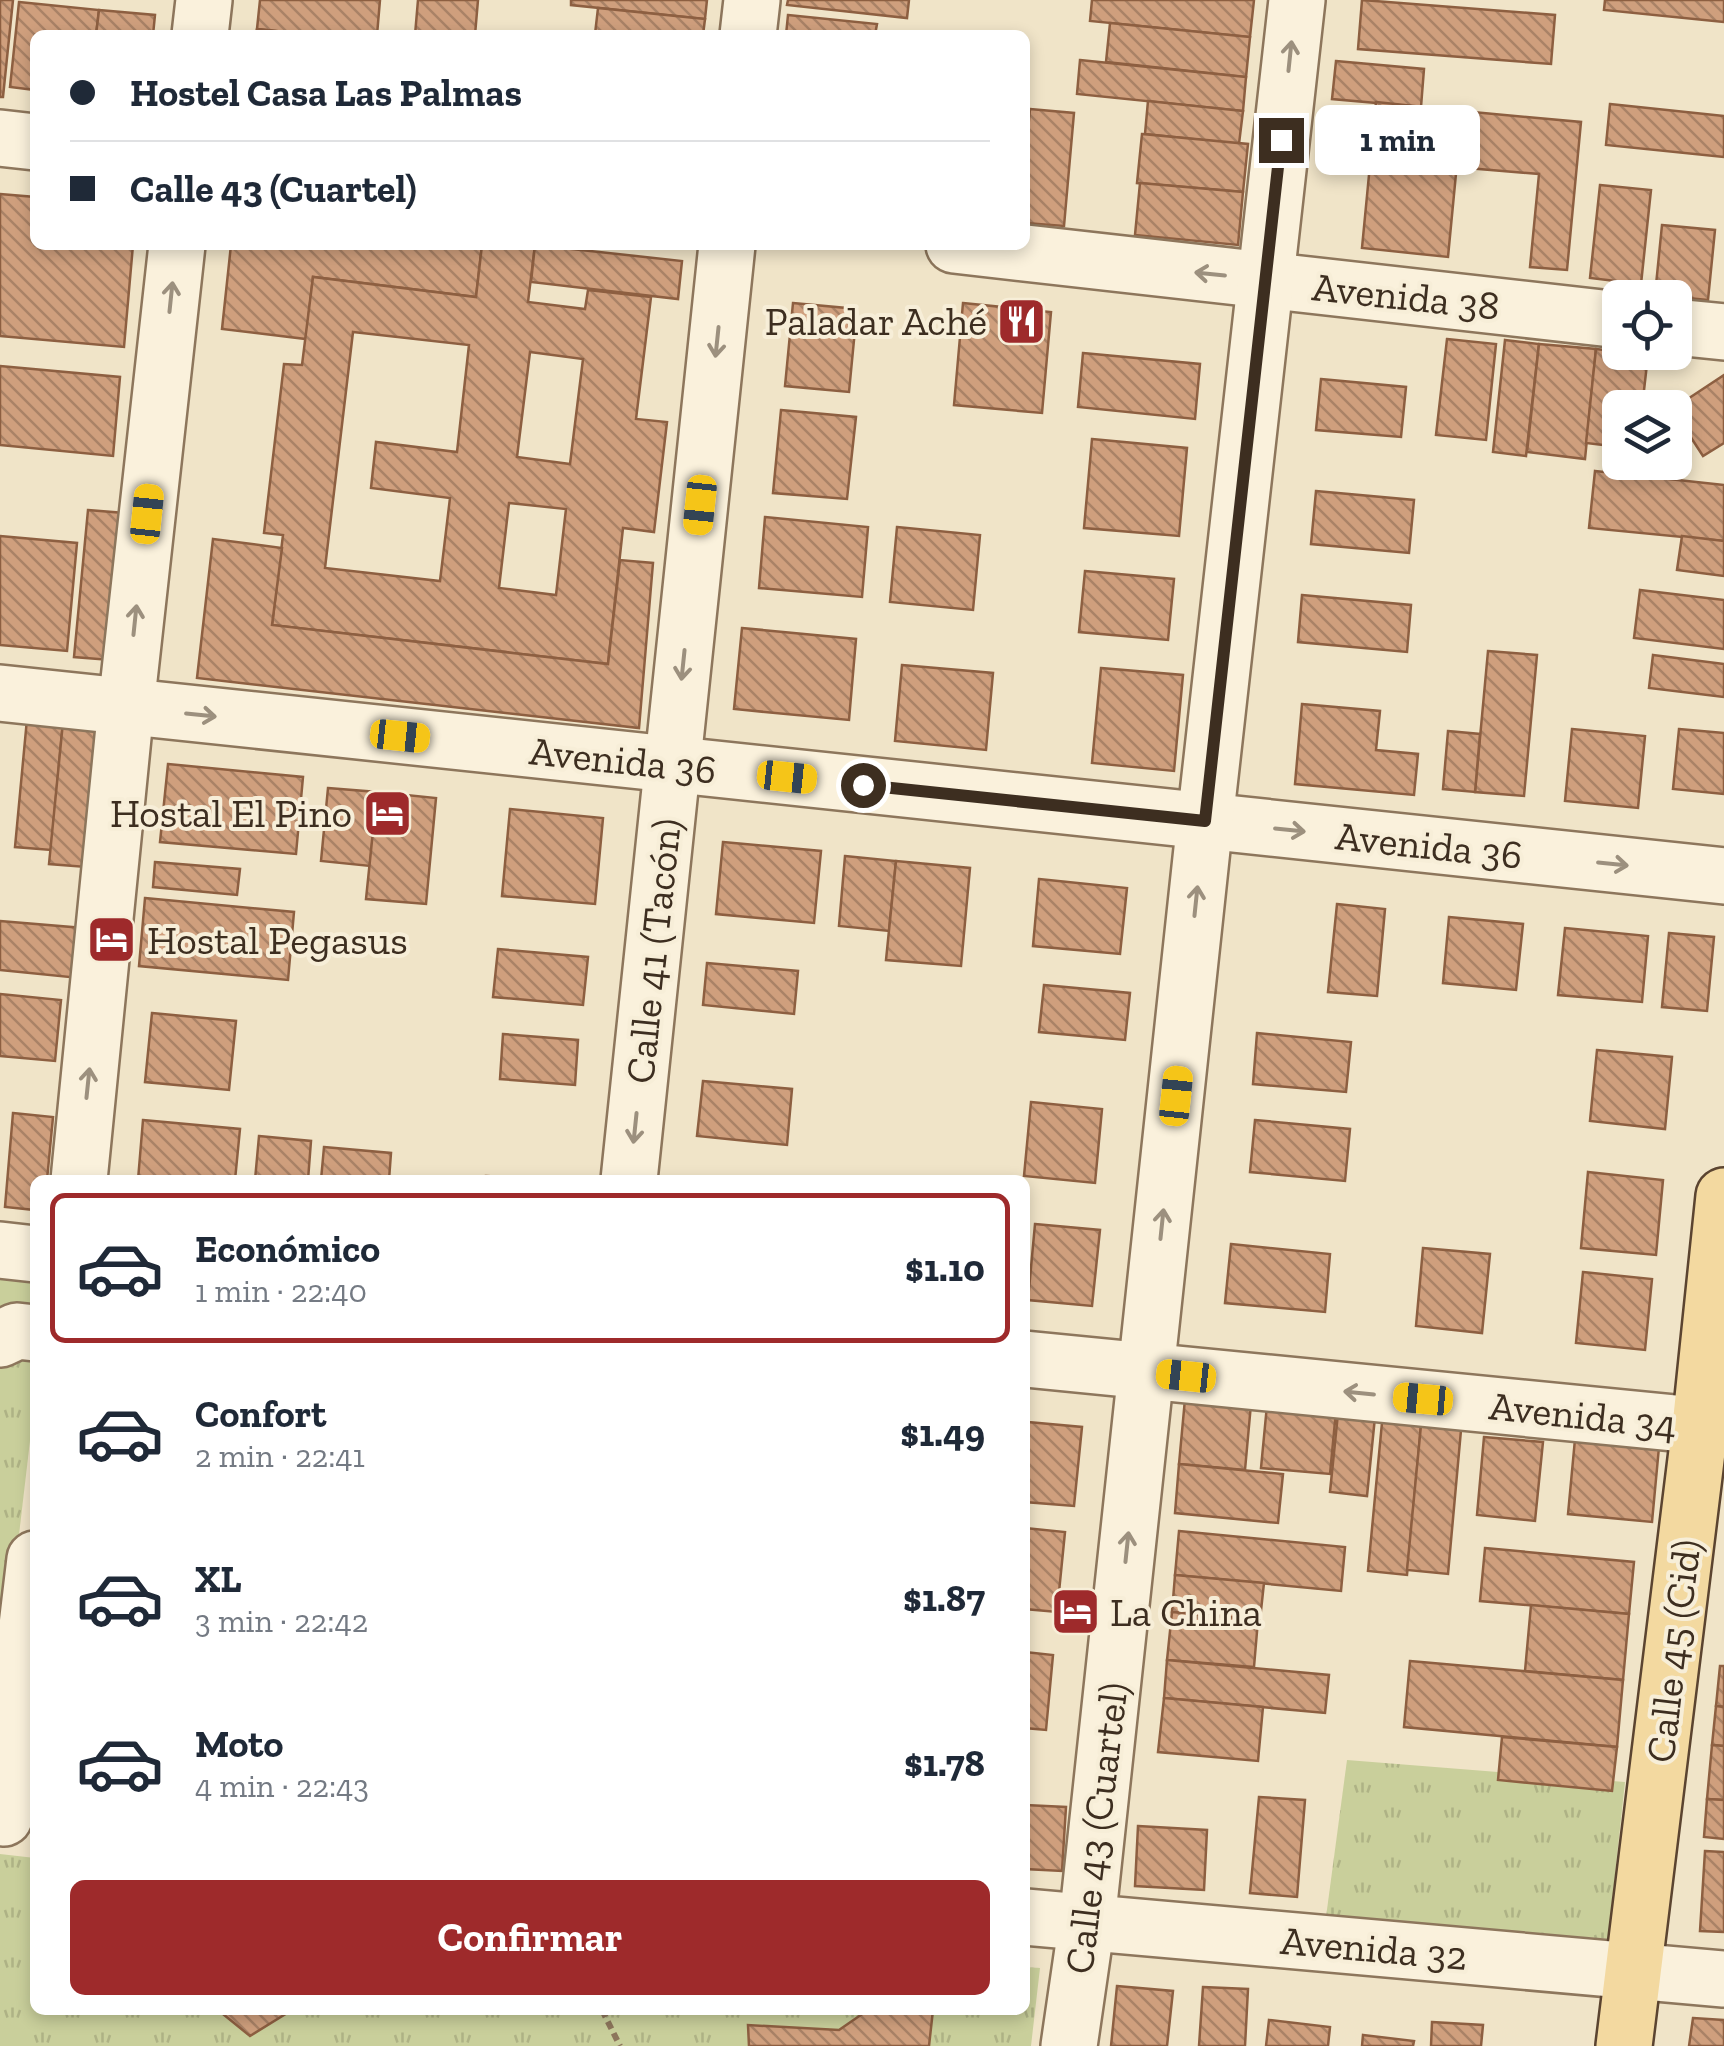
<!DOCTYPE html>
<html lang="es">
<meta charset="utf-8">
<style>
body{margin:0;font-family:"Zilla Slab",serif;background:#f2f2f3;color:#1f2937;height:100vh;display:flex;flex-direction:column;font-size:38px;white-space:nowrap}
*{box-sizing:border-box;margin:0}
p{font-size:32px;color:#747a83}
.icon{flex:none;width:55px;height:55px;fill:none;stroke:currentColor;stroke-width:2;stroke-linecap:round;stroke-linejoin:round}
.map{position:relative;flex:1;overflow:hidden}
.panel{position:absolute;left:30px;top:1175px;width:1000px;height:840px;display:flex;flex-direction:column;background:#fff;border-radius:15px;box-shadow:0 5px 15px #0003}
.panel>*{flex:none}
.top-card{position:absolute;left:30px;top:30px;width:1000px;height:220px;border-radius:15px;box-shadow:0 5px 15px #0003;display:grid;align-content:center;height:220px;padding:0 40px;background:#fff}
.buttons{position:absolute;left:1602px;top:280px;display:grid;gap:20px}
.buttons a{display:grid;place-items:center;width:90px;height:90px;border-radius:15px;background:#fff;box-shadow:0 5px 15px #0003;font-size:50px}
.end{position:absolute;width:45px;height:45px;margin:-22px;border:12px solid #3d2e20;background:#fff;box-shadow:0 0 0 5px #fff}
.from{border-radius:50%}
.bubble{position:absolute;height:70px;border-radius:15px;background:#fff;box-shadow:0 5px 15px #0003;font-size:32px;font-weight:700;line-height:70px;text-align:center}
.car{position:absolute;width:30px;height:60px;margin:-30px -15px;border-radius:12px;box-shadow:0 0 8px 2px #0007;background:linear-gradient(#f5c518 24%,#345 0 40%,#f5c518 0 76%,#345 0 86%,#f5c518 0)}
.top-card b{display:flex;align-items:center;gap:35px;height:95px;font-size:38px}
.top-card b+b{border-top:2px solid #e0e1e3}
.top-card i{width:25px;height:25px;background:#1f2937}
ul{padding:18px 0 0;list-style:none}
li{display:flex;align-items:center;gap:30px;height:150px;margin:0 20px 15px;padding:0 20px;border:5px solid transparent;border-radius:15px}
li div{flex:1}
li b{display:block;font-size:38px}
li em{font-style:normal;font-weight:700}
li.selected{border-color:#9e2a2b}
li>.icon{width:90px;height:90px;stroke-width:1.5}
.cta{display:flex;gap:20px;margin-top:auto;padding:20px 40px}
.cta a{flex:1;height:115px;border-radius:15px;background:#9e2a2b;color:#fff;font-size:40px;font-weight:700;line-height:115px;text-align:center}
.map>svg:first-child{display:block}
.grass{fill:url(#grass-tufts)}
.building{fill:url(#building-back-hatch);stroke:#8d5f41;stroke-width:2.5;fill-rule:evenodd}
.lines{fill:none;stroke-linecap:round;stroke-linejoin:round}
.minor-casing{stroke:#8d765c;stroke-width:60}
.major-casing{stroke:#5b4430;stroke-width:60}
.path{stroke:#8d765c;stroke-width:6;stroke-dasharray:8 5;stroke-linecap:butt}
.minor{stroke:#faf1dc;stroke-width:55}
.major{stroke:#f3d9a0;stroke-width:55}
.oneway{stroke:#9c907e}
.route{stroke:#3d2e20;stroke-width:12}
.labels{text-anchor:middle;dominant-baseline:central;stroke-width:8;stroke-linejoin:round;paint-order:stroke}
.street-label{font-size:40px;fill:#3d2e20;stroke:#f7eed8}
.poi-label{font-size:40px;fill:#3d2e20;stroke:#f7eed8;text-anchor:end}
</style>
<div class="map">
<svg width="1724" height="2046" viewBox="0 0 1724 2046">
<defs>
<pattern id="grass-tufts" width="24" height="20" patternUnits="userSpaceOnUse" patternTransform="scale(2.5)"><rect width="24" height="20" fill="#c9cf9b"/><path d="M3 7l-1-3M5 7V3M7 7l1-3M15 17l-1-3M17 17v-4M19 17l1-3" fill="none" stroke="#aeb285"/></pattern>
<pattern id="building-back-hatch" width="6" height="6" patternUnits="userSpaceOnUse" patternTransform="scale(2.5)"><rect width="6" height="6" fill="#cf9f7d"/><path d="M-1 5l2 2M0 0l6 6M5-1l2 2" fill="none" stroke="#a98266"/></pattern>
</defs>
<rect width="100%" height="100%" fill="#f0e4c8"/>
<!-- grass -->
<g class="grass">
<path d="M0 1279 35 1283V1398L0 1697Z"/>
<path d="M1347 1760 1625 1782 1608 1939 1326 1917Z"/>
<path d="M0 1854 35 1858V2010H1025V1967L1040 1968 1031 2046H0Z"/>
</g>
<!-- building -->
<g class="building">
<path d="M0 0H13L3 97H0Z"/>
<path d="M260 0H380L377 35H313L257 29Z"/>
<path d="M418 0H478L475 35H415Z"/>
<path d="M571 0H707L705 19 571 5Z"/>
<path d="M788 0H909L907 18 787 5Z"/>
<path d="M1092 0H1254L1250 37 1090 21Z"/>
<path d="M1362 0 1555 15 1551 64 1358 49Z"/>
<path d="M1605 0H1724V22L1604 10Z"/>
<path d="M19 2 99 10 96 35H35V90L10 87Z"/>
<path d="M598 8 705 19 703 35 595 34Z"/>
<path d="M99 10 155 15 153 35H96Z"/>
<path d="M788 15 877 24 875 35H786Z"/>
<path d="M1110 23 1250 37 1246 77 1106 62Z"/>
<path d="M257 29 313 35H256Z"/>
<path d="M1080 60 1246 77 1243 111 1077 94Z"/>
<path d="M1336 61 1424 69 1421 107 1332 99Z"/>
<path d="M1148 101 1243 111 1239 144 1145 134Z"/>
<path d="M1376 102 1462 111 1448 257 1362 248Z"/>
<path d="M1610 104 1724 116V157L1606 145Z"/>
<path d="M1030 109 1074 113 1064 226 1025 223V162Z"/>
<path d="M1462 111 1581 122 1567 270 1530 267 1539 174 1456 167Z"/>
<path d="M1142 134 1248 144 1243 192 1137 183Z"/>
<path d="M1140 183 1243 192 1238 245 1135 235Z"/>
<path d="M1600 185 1651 190 1641 284 1590 278Z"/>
<path d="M0 194 35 197V245H133L124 347 0 336Z"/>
<path d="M1662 225 1715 230 1708 300 1655 295Z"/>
<path d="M231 245H482L476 297 313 277 306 339 222 329Z"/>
<path d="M482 245H535L528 302 585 309 588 290 651 297 636 419 667 422 654 532 623 528 608 664 272 625 283 535 264 533 284 364 302 365 313 277 476 297ZM353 332 469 345 457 452 376 442 371 488 450 498 440 581 325 568ZM530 352 583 359 570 464 517 457ZM509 503 566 509 556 595 499 588Z"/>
<path d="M535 245 682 261 678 299 531 282Z"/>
<path d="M793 303 857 309 849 392 785 386Z"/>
<path d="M963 303 1051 312 1042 413 954 405Z"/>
<path d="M1447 339 1496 344 1486 440 1436 435Z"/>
<path d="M1505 340 1539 344 1526 456 1493 452Z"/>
<path d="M1539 344 1596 349 1585 459 1527 452Z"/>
<path d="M1596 349 1648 355 1642 408H1620V447L1586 443Z"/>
<path d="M1083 353 1200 364 1195 419 1078 407Z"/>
<path d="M0 366 120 377 113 456 0 445Z"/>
<path d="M1724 375V443L1703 456 1675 413 1674 408Z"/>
<path d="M1321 379 1406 387 1401 437 1316 430Z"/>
<path d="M781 410 856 417 847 499 773 493Z"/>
<path d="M1092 439 1187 448 1179 536 1084 528Z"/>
<path d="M1595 471 1724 485V541L1589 528Z"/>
<path d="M1316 491 1414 500 1409 553 1311 544Z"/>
<path d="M88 510 124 513 110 660 74 657Z"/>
<path d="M765 517 868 527 862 597 759 588Z"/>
<path d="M897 527 980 535 973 610 890 602Z"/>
<path d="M0 536 77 543 67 651 0 645Z"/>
<path d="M1682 536 1724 541V576L1677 570Z"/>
<path d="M213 539 282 548 272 625 608 664 620 560 653 563 639 728 197 678Z"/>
<path d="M1085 571 1174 579 1168 640 1079 632Z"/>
<path d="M1640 590 1724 600V649L1634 638Z"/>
<path d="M1302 595 1411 605 1407 652 1298 642Z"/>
<path d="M742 628 856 639 849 720 734 709Z"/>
<path d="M1488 651 1537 655 1524 796 1475 792Z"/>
<path d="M1653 655 1724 664V697L1649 688Z"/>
<path d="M902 665 993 673 986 750 895 741Z"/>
<path d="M1101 668 1183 675 1174 771 1092 763Z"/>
<path d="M1302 704 1380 711 1376 750 1418 754 1414 795 1295 784Z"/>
<path d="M27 719 63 722 51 850 15 847Z"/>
<path d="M63 722 99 726 86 867 49 864Z"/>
<path d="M1572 729 1645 736 1638 808 1565 801Z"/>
<path d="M1679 729 1724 733V794L1673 789Z"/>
<path d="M1448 731 1480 734 1475 792 1443 789Z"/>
<path d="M168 764 303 777 296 854 160 842Z"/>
<path d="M328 788 377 792 370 866 321 861Z"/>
<path d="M377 792 436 798 426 904 366 899Z"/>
<path d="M510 809 603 818 595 904 502 896Z"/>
<path d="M723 842 821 851 814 923 716 914Z"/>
<path d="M845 856 896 861 889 931 839 926Z"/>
<path d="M896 861 970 868 961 966 886 960Z"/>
<path d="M155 862 240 869 237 895 153 887Z"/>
<path d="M1039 879 1127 888 1120 954 1033 946Z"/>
<path d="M145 898 294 912 288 980 139 966Z"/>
<path d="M1337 904 1385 909 1377 996 1328 992Z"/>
<path d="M1449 917 1523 924 1516 990 1443 983Z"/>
<path d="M0 921 83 928 79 978 0 970Z"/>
<path d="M1565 928 1648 936 1642 1002 1558 995Z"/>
<path d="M1669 933 1714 937 1707 1011 1662 1007Z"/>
<path d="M498 949 588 957 583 1005 493 997Z"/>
<path d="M707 963 798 971 794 1014 703 1005Z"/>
<path d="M1044 985 1130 993 1125 1040 1039 1032Z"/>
<path d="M0 994 61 1000 55 1061 0 1056Z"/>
<path d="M152 1013 236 1021 229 1090 145 1082Z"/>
<path d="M1257 1033 1351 1042 1346 1092 1253 1084Z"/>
<path d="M503 1034 578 1040 575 1085 500 1079Z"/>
<path d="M1597 1050 1672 1057 1665 1129 1590 1121Z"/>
<path d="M703 1081 792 1089 787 1145 697 1136Z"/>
<path d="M1031 1102 1102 1109 1095 1183 1024 1176Z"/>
<path d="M13 1113 53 1117 47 1180H35V1210L5 1207Z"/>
<path d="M143 1120 240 1129 235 1180H138Z"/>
<path d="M1255 1120 1350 1129 1345 1181 1250 1172Z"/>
<path d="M259 1136 311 1141 308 1180H255Z"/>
<path d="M324 1147 391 1153 389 1180H321Z"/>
<path d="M1588 1172 1663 1180 1656 1255 1581 1248Z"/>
<path d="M486 1176 559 1180H486Z"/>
<path d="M1035 1224 1100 1230 1092 1306 1028 1300Z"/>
<path d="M1231 1244 1330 1254 1325 1312 1225 1303Z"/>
<path d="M1423 1248 1490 1254 1482 1333 1416 1326Z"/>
<path d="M1583 1272 1652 1279 1645 1350 1576 1343Z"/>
<path d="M1186 1388 1252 1393 1245 1470 1179 1464Z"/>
<path d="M1267 1405 1336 1411 1330 1474 1261 1468Z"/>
<path d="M1383 1412 1422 1415 1407 1575 1368 1571Z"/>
<path d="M1338 1413 1375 1417 1367 1496 1330 1492Z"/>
<path d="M1422 1415 1462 1419 1448 1574 1407 1570Z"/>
<path d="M1028 1422 1082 1427 1074 1506 1025 1502Z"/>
<path d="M1484 1437 1543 1442 1535 1521 1477 1515Z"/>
<path d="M1575 1439 1659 1447 1652 1522 1568 1514Z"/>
<path d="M1179 1464 1283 1474 1278 1523 1175 1513Z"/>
<path d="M1025 1528 1065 1532 1057 1612 1025 1609Z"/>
<path d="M1179 1531 1345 1547 1341 1591 1175 1575Z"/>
<path d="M1485 1548 1634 1562 1629 1614 1480 1601Z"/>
<path d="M1175 1575 1264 1583 1260 1620 1172 1612Z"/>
<path d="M1531 1605 1629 1614 1623 1680 1525 1671Z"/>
<path d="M1172 1612 1258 1620 1254 1667 1167 1660Z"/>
<path d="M1025 1652 1053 1655 1046 1730 1025 1728Z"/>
<path d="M1167 1660 1329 1675 1325 1713 1164 1698Z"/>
<path d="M1410 1661 1623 1680 1617 1747 1404 1727Z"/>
<path d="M1720 1666H1724V1707L1716 1706Z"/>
<path d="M1164 1698 1263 1707 1258 1761 1158 1752Z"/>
<path d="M1716 1706 1724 1707V1746L1712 1745Z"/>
<path d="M1502 1737 1617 1747 1612 1791 1498 1780Z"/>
<path d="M1712 1745 1724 1746V1800L1707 1799Z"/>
<path d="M1259 1797 1305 1800 1297 1897 1250 1893Z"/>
<path d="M1707 1799 1724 1800V1839L1704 1837Z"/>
<path d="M1025 1805 1066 1807 1062 1871 1025 1869Z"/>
<path d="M1138 1826 1207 1830 1204 1890 1135 1886Z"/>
<path d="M1705 1851 1724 1852V1932L1700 1931Z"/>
<path d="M1117 1986 1173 1991 1167 2046H1111Z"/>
<path d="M1203 1987 1248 1989 1245 2046H1199Z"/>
<path d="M218 2010H292L250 2036Z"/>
<path d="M868 2010H933L929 2046H749L748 2025 839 2030Z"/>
<path d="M1693 2018 1724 2020V2046H1689Z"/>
<path d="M1269 2020 1330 2027 1328 2046H1266Z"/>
<path d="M1432 2022 1483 2025 1481 2046H1431Z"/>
<path d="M1363 2035 1414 2041 1413 2046H1362Z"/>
</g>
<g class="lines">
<defs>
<g id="minor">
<path d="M200 35 204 0"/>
<path d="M748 35 752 0"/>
<path d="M0 138 35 142"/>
<path d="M954 245 1620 320"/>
<path d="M1675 327 1724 332"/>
<path d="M0 693 1724 876"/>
<path d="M79 1180 126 707 177 245"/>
<path d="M629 1180 727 245"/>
<path d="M0 1250 35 1254"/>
<path d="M0 1339 17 1331 35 1333"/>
<path d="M1025 1359 1724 1428"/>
<path d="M4 1818 35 1559"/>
<path d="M1025 1917 1724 1979"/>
<path d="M1069 2046 1087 1922 1205 821 1297 0"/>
</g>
<path id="major" d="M1624 2046 1700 1427 1724 1196"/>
</defs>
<!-- minor casing -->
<use href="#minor" class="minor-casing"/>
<!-- major casing -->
<use href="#major" class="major-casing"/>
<!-- path -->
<path class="path" d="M602 2010 620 2046"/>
<!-- minor -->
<use href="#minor" class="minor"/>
<!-- major -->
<use href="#major" class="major"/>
</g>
<!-- one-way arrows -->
<defs><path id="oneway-shaft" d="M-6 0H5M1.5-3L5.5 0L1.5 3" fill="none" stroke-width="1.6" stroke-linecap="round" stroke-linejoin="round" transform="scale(2.5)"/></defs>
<g class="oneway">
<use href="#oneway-shaft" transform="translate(1290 56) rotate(-84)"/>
<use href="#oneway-shaft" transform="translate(1210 274) rotate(-174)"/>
<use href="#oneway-shaft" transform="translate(171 297) rotate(-84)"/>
<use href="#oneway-shaft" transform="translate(717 342) rotate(96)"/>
<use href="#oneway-shaft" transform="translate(135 620) rotate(-84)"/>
<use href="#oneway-shaft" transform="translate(683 665) rotate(96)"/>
<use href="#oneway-shaft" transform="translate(201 715) rotate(6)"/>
<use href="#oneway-shaft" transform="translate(1290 830) rotate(6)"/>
<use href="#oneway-shaft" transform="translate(1613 864) rotate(6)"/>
<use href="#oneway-shaft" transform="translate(1196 901) rotate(-84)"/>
<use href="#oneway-shaft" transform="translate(88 1083) rotate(-84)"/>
<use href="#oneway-shaft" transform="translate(635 1128) rotate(96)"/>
<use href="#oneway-shaft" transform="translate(1162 1224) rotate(-84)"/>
<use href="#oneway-shaft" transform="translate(1359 1393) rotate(-174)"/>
<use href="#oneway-shaft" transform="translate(1127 1547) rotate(-84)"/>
</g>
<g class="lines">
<!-- route -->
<path class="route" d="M863 785 1205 821 1281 140"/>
</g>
<!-- icons -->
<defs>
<symbol id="restaurant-square" viewBox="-11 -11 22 22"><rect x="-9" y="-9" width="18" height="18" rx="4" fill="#9e2a2b" stroke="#f7eed8"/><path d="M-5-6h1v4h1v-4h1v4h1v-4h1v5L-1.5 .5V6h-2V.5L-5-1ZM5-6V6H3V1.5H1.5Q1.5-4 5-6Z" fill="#fff"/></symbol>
<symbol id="hotel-square" viewBox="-11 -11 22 22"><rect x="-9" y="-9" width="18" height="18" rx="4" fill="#9e2a2b" stroke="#f7eed8"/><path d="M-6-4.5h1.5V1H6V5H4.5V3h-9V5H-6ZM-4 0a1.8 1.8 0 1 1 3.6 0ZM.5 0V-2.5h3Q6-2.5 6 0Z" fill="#fff"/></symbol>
</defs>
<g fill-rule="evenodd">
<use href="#restaurant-square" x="994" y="294" width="55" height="55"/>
<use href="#hotel-square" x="360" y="786" width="55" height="55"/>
<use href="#hotel-square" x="84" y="912" width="55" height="55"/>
<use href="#hotel-square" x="1048" y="1584" width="55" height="55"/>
</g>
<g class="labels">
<!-- street labels -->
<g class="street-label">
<text transform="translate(1406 296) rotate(6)">Avenida 38</text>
<text transform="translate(623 760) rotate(6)">Avenida 36</text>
<text transform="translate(1429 845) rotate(6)">Avenida 36</text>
<text transform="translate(653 951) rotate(-84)">Calle 41 (Tacón)</text>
<text transform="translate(1583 1415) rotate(6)">Avenida 34</text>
<text transform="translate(1673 1651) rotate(-83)">Calle 45 (Cid)</text>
<text transform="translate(1096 1828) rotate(-83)">Calle 43 (Cuartel)</text>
<text transform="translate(1374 1948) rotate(5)">Avenida 32</text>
</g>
<!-- poi labels -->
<g class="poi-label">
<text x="987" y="321">Paladar Aché</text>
<text x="352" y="813">Hostal El Pino</text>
<text x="147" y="940" text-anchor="start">Hostal Pegasus</text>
<text x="1110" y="1612" text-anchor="start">La China</text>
</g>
</g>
</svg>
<div class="buttons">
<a><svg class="icon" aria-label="locate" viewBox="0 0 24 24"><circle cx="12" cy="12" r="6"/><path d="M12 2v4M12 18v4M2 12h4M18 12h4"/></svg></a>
<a><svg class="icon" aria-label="layers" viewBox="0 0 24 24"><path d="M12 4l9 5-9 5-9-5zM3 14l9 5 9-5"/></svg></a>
</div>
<i class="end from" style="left:863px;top:785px"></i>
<i class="end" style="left:1281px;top:140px"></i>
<div class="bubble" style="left:1315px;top:105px;width:165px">1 min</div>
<i class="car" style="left:700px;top:505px;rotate:186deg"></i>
<i class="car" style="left:147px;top:514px;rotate:6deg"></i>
<i class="car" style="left:400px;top:736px;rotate:96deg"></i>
<i class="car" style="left:787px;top:777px;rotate:96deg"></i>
<i class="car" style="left:1176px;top:1096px;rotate:6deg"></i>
<i class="car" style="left:1186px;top:1376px;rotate:276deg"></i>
<i class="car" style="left:1423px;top:1399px;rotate:275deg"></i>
<div class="top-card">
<b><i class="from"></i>Hostel Casa Las Palmas</b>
<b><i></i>Calle 43 (Cuartel)</b>
</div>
<section class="panel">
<ul>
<li class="selected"><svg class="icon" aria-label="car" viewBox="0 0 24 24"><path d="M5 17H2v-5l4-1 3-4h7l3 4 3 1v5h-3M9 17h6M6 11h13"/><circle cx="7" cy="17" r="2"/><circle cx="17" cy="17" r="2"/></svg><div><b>Económico</b><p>1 min · 22:40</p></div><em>$1.10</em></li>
<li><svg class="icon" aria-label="car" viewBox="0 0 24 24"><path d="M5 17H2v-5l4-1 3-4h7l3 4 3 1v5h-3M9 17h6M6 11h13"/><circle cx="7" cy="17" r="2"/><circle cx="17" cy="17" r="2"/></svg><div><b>Confort</b><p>2 min · 22:41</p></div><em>$1.49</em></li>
<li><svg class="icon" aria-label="car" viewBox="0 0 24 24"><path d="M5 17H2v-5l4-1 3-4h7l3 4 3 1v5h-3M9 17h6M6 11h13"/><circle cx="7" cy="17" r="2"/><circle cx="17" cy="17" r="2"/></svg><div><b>XL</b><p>3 min · 22:42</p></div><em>$1.87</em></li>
<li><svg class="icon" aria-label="car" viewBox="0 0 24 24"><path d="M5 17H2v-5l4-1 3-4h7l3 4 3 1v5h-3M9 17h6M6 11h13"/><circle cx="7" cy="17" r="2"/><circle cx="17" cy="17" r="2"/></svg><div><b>Moto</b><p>4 min · 22:43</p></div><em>$1.78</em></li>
</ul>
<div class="cta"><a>Confirmar</a></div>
</section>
</div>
